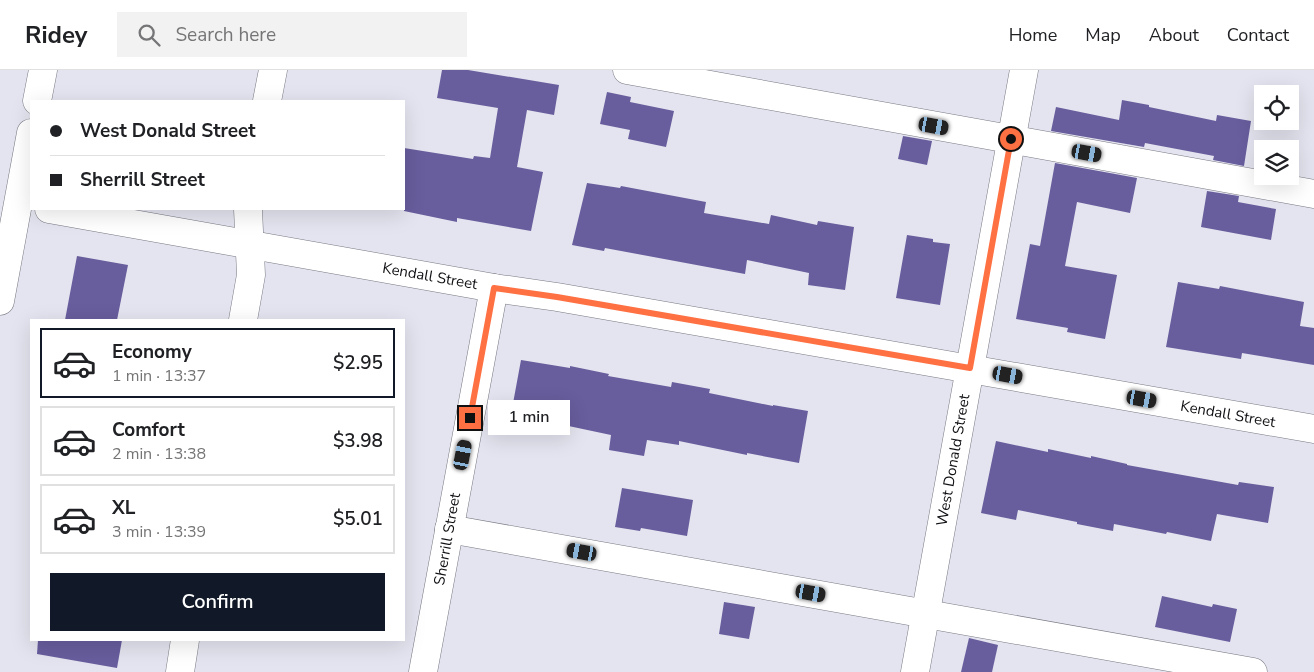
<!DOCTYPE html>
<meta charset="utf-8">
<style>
body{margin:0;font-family:"Nunito Sans",sans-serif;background:#f2f2f2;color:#202124;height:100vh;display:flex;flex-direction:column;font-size:19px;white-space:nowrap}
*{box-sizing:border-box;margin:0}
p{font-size:16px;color:#757577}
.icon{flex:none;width:28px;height:28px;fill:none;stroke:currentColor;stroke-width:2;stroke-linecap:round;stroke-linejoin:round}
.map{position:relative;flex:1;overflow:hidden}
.sheet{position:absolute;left:30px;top:249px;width:375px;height:322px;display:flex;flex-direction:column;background:#fff;border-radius:0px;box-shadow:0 5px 20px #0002}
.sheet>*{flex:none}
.guide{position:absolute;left:30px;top:30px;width:375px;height:110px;border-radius:0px;box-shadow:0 5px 20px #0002;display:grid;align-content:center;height:110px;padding:0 20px;background:#fff}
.tools{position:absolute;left:1254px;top:15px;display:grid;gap:10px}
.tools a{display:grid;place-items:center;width:45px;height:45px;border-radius:0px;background:#fff;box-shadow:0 5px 20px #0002;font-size:25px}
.end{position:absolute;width:22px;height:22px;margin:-11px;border:6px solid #ff7043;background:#111;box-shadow:0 0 0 2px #111}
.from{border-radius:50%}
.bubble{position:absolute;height:35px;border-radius:0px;background:#fff;box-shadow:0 5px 20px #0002;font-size:16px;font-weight:600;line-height:35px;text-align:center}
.car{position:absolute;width:15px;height:30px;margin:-15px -8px;border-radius:6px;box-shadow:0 0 4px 1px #0007;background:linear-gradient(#222 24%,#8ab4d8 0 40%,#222 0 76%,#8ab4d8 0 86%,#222 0)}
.guide b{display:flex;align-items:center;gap:18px;height:48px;font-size:19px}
.guide b+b{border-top:1px solid #e0e0e0}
.guide i{width:12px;height:12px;background:#202124}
ul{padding:9px 0 0;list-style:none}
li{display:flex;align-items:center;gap:15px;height:70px;margin:0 10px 8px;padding:0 10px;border:2px solid #e0e0e0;border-radius:0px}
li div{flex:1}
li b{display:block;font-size:19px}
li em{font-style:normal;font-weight:600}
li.active{border-color:#111827}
li>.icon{width:45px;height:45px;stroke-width:1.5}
.primary-button{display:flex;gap:10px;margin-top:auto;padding:10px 20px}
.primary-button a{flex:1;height:58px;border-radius:0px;background:#111827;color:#fff;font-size:20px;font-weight:600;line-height:58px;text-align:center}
header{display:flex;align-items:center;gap:30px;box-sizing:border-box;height:70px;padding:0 25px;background:#fff;border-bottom:1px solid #e0e0e0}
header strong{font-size:24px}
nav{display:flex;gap:28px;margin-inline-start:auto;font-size:18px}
.search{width:350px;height:45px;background:#f2f2f2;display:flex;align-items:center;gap:12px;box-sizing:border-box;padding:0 18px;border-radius:0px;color:#757577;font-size:19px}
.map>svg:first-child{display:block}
.building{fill:#685d9d}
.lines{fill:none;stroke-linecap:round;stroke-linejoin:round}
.minor-casing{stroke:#787983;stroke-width:29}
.minor{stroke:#fff;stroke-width:28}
.route{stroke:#ff7043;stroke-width:6}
.labels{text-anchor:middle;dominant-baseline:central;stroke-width:5;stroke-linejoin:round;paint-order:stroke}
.street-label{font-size:15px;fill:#101014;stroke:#fff}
</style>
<header>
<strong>Ridey</strong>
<div class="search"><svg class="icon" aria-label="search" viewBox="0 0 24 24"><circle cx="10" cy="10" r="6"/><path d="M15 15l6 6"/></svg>Search here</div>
<nav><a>Home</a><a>Map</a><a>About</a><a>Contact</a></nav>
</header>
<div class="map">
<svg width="1314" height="602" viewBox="0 0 1314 602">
<rect width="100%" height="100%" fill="#e3e4ef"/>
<!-- building -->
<g class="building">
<path d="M442 0H468L559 15 554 45 527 40 517 97 543 102 531 161 457 148V152L404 141V78L473 89 474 86 490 88 498 38 437 28Z"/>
<path d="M607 22 631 27 630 32 674 41 666 77 628 69 630 60 600 54Z"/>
<path d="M1122 30 1149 35V37L1216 51 1217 45 1251 51 1244 96 1213 90 1214 86 1145 73 1144 77 1051 61 1056 37 1119 50Z"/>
<path d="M903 66 932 71 927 95 898 89Z"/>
<path d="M1055 93 1137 108 1130 143 1077 132 1065 196 1117 205 1105 269 1067 262 1068 258 1016 249 1030 174 1040 176Z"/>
<path d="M587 113 620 118 621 116 706 132 704 143 769 154 771 145 817 155 818 151 854 157 845 220 808 215 809 203 747 190 745 204 605 178 604 181 572 175Z"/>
<path d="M1207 121 1239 126 1238 132 1276 139 1271 170 1201 157Z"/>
<path d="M907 165 933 169V172L950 174 940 235 896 228Z"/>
<path d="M77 186 128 195 117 250H65Z"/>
<path d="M1178 212 1219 219 1220 216 1304 232 1300 256 1314 258V295L1242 283 1241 289 1166 277Z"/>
<path d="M521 290 570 298V296L609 304 608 306 671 317 672 312 710 319 709 323 773 336V335L808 341 799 393 747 383V385L679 371V375L647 370 644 386 609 380 611 365 545 351 544 361 509 355Z"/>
<path d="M996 371 1048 382V379L1091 388V386L1127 394V395L1238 415 1239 412 1274 417 1268 453 1217 444 1211 471 1167 462 1166 464 1114 454 1113 461 1077 454V452L1018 440 1016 450 981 443Z"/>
<path d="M622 418 693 430 687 466 641 458 640 461 615 457Z"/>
<path d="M1162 526 1212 537 1213 534 1237 539 1230 572 1155 557Z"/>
<path d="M724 532 755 537 749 569 719 564Z"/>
<path d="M969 568 998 575 992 602H961Z"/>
<path d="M38 570H122L117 598 37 584Z"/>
</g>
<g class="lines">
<defs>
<g id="minor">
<path d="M627 0 1314 124"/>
<path d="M37 31 43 0"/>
<path d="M267 31 273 0"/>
<path d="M49 139 494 218 557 227 1314 359"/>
<path d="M0 231 31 63"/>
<path d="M243 250 251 205 248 139"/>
<path d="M449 459 1253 602"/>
<path d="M180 602 185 570"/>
<path d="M423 602 494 218"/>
<path d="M915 602 1024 0"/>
</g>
</defs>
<!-- minor casing -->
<use href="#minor" class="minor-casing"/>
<!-- minor -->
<use href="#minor" class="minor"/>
</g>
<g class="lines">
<!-- route -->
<path class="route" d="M470 348 494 218 557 227 970 298 1011 69"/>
</g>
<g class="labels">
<!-- street labels -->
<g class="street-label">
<text transform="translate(430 206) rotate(10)">Kendall Street</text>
<text transform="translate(1228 344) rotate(10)">Kendall Street</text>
<text transform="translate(953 390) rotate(-80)">West Donald Street</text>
<text transform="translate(447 469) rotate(-80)">Sherrill Street</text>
</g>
</g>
</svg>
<div class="tools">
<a><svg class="icon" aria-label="locate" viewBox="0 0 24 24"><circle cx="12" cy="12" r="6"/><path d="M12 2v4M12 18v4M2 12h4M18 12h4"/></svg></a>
<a><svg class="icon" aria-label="layers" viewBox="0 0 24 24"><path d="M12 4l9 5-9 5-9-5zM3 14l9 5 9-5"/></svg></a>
</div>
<i class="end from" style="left:1011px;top:69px"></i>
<i class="end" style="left:470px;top:348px"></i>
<div class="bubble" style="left:488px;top:330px;width:82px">1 min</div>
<i class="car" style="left:934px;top:56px;rotate:100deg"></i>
<i class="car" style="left:1087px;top:83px;rotate:100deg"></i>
<i class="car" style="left:1008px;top:305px;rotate:100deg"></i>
<i class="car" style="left:1142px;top:329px;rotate:100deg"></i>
<i class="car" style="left:463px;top:385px;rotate:11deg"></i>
<i class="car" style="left:582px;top:482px;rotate:280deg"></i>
<i class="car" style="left:811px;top:523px;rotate:100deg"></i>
<div class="guide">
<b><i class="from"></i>West Donald Street</b>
<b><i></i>Sherrill Street</b>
</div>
<section class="sheet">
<ul>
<li class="active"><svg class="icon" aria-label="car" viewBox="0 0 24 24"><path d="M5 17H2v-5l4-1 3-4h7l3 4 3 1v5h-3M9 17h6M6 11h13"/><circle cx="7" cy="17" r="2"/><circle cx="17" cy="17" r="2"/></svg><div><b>Economy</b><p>1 min · 13:37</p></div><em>$2.95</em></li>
<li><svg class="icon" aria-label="car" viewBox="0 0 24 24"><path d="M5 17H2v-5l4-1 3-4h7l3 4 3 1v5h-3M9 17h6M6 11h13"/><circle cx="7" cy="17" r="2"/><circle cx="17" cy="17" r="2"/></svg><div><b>Comfort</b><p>2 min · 13:38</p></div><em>$3.98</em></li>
<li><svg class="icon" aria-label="car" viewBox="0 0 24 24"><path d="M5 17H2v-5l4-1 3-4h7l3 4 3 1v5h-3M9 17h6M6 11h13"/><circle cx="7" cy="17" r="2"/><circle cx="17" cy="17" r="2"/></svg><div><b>XL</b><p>3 min · 13:39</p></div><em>$5.01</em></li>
</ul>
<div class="primary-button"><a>Confirm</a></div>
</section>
</div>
